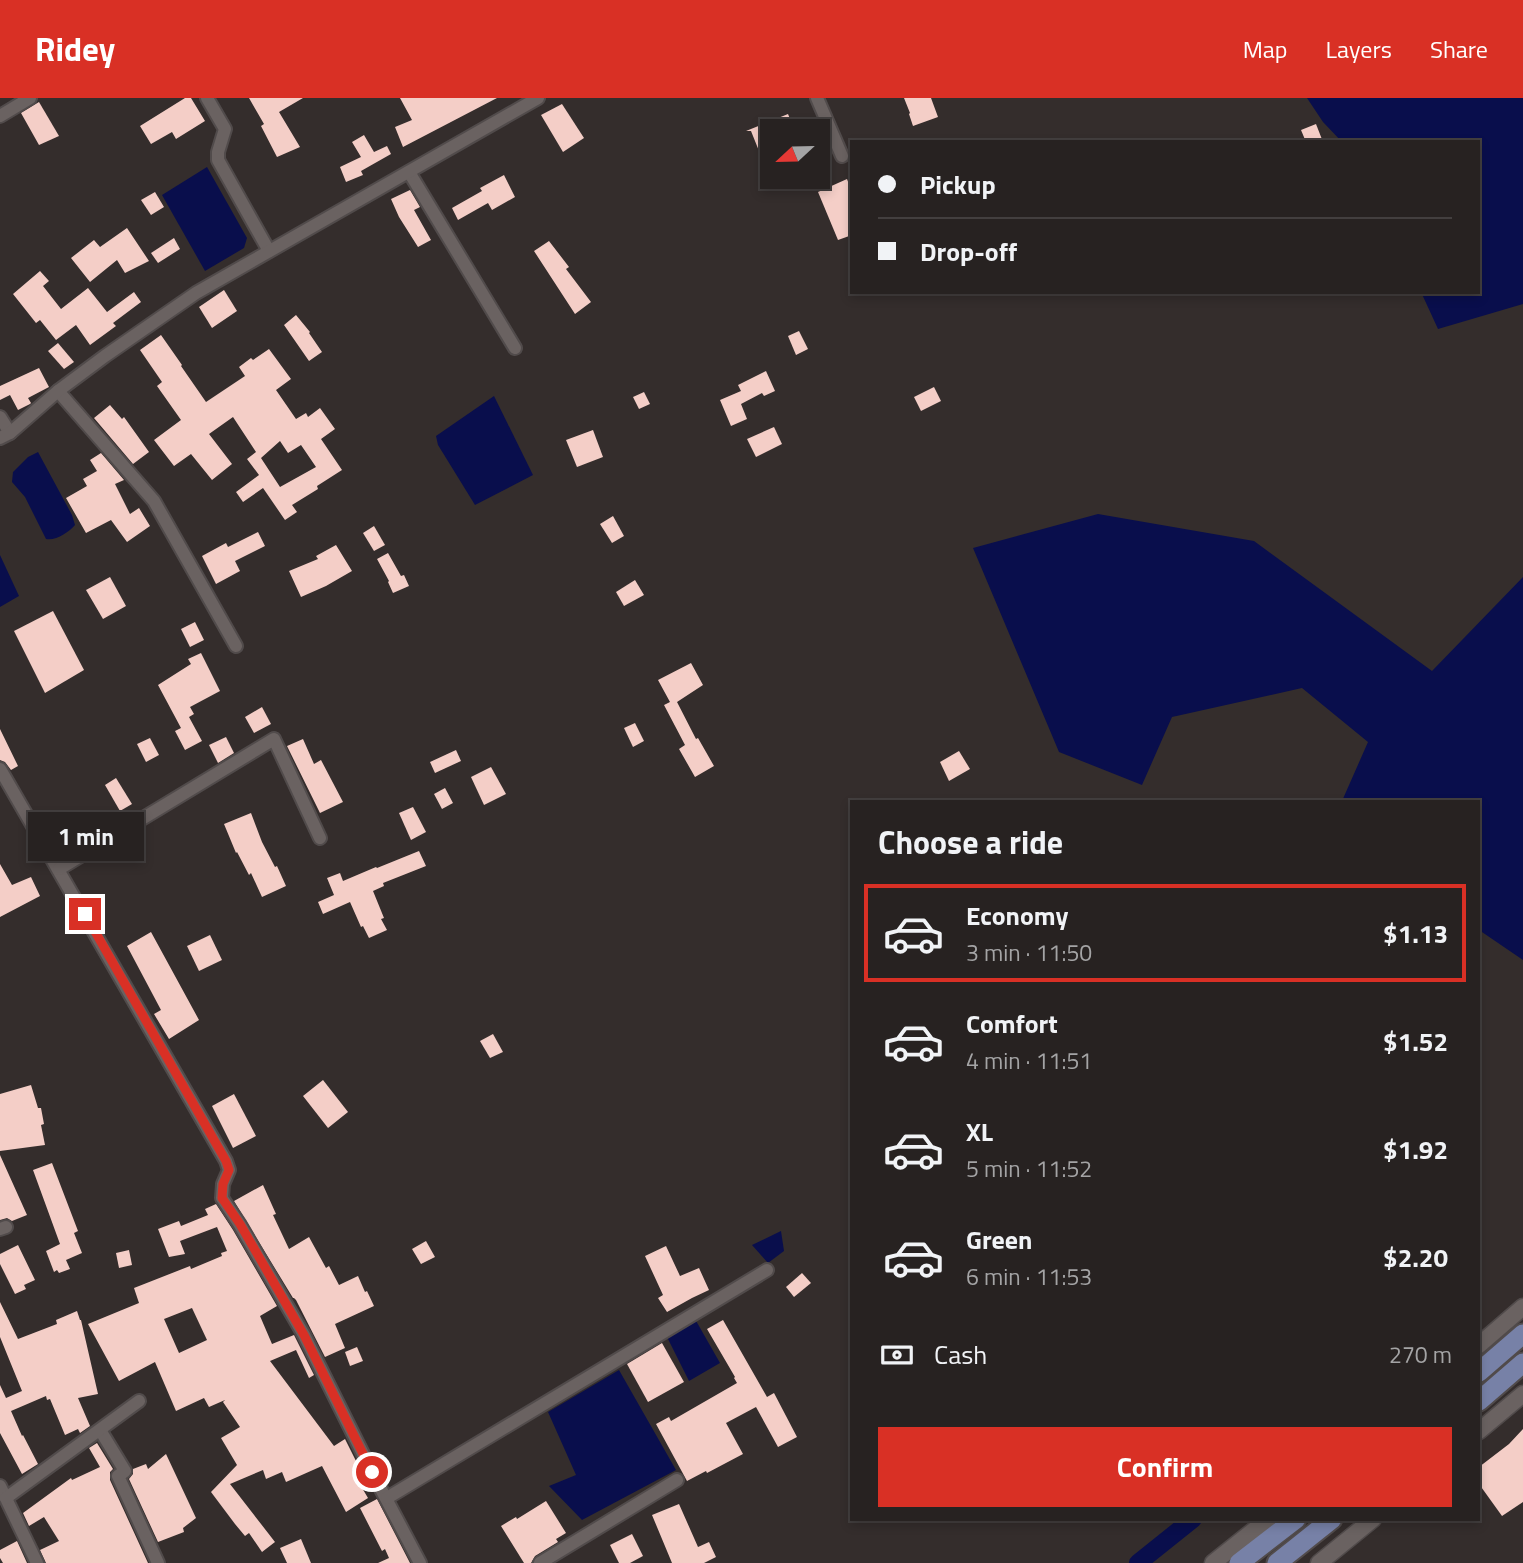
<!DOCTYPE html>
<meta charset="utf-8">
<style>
body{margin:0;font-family:"Titillium Web",sans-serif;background:#2f2a2a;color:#f1f3f6;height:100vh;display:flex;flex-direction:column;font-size:26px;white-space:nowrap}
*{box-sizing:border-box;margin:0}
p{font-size:23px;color:#a4a4a5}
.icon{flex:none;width:38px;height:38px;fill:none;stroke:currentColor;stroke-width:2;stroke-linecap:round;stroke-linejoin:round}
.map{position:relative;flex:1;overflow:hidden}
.panel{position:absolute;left:850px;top:702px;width:630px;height:721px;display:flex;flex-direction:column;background:#272221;border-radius:0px;box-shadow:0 4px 10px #0003,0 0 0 2px #433f3f}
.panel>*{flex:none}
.banner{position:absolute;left:850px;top:42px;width:630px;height:154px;border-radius:0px;box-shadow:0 4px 10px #0003,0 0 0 2px #433f3f;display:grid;align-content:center;height:154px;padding:0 28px;background:#272221}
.needle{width:46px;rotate:248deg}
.buttons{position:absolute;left:760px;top:21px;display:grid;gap:14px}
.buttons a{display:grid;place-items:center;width:70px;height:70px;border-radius:0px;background:#272221;box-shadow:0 4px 10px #0003,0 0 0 2px #433f3f;font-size:35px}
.end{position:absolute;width:32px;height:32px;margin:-16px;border:9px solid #d93025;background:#fff;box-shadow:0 0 0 4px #fff}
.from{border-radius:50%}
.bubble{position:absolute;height:49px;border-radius:0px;background:#272221;box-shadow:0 4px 10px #0003,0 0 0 2px #433f3f;font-size:23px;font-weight:700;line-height:49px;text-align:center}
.banner b{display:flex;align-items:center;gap:24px;height:66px;font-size:26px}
.banner b+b{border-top:2px solid #433f3f}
.banner i{width:18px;height:18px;background:#f1f3f6}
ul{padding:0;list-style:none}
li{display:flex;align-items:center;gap:21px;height:98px;margin:0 14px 10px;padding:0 14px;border:4px solid transparent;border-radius:0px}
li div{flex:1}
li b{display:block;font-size:26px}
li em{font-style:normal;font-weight:700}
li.active{border-color:#d93025}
li>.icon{width:63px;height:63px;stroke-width:1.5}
h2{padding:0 28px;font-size:32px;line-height:84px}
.pay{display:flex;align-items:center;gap:18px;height:77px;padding:0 28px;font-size:26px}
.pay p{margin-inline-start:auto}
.cta{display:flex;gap:14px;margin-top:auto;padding:14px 28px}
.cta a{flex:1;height:80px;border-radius:0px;background:#d93025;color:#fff;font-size:28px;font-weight:700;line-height:80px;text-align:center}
header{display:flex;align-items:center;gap:42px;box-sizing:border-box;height:98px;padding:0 35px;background:#d93025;color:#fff}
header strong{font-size:33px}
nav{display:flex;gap:38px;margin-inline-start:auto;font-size:24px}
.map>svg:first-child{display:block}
.water{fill:#090e4c}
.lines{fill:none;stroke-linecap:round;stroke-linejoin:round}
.canal{stroke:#090e4c;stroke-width:18}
.building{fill:#f4cec7;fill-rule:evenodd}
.minor-casing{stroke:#514b4b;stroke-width:16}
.tertiary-casing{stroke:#514b4b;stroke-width:19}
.primary-casing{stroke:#514b4b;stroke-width:23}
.minor{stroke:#6a6261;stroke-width:12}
.tertiary{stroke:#6a6261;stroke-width:16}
.primary{stroke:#7781a7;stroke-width:19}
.route{stroke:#d93025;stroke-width:9}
</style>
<header>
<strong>Ridey</strong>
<nav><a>Map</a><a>Layers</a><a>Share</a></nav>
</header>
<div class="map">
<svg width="1523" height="1465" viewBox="0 0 1523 1465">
<rect width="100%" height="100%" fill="#342d2c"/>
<!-- water -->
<g class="water">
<path d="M1307 0H1523V206L1438 231 1421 194H1479V44H1342L1323 24Z"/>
<path d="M207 69 247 140 244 150 205 173 162 97Z"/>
<path d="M494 298 533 377 475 407 438 347 436 338Z"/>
<path d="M38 354 72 417 75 427C69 434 56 443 46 441L25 399 12 384 13 374 28 359Z"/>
<path d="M1098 416 1254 443 1432 573 1523 479V862L1479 832V704L1342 703 1368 644 1302 590 1172 619 1142 687 1059 654 973 450Z"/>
<path d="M0 457 19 498 0 509Z"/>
<path d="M781 1133 784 1153 768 1165 752 1147Z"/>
<path d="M695 1221 720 1265 689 1283 666 1237Z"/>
<path d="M619 1272 676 1372 582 1422 549 1388 576 1377 548 1314Z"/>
</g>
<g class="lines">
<!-- canal -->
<path class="canal" d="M1138 1465 1193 1421"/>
</g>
<!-- building -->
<g class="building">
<path d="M185 0H191L205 23 176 41 172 34 151 46 140 28Z"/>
<path d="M249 0H303L279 14 300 49 277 59 261 28 264 26Z"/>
<path d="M400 0H497L403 49 395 29 412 22Z"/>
<path d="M904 0H931L938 19 913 28 909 16 910 15Z"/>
<path d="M39 4 59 38 39 47 21 15Z"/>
<path d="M562 6 584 40 563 54 541 17Z"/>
<path d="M788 16 795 33H772V53L761 58 751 33H746Z"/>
<path d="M1316 26 1323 44H1306L1301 32Z"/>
<path d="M364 37 374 54 387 48 391 56 361 73 363 77 346 84 340 69 361 59 352 44Z"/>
<path d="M504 77 515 99 492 112 488 105 458 122 452 110 482 93 480 90Z"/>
<path d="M847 81 852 94V137L838 142 818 94Z"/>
<path d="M410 92 420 109 414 112 431 142 418 149 399 119 391 101Z"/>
<path d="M155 94 164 109 151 117 141 102Z"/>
<path d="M127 130 149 163 125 175 117 162 90 184 71 160 94 142 100 149Z"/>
<path d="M174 140 180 151 158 165 151 155Z"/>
<path d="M549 143 569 169 566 171 591 204 575 216 534 153Z"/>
<path d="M40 173 49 183 43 188 61 211 88 190 107 214 134 194 141 204 113 225 116 228 90 247 76 227 56 242 40 222 36 225 13 196Z"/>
<path d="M224 192 237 213 212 230 199 209Z"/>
<path d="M296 217 310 234 309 235 322 254 309 263 284 227Z"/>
<path d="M799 233 808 251 796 257 788 238Z"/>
<path d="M161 237 182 267 181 268 206 304 245 278 239 269 251 260 253 262 269 251 291 281 276 292 296 321 306 315 308 319 320 310 335 331 321 341 342 372 317 388 318 391 292 407 297 414 285 422 263 390 243 404 236 394 259 377 247 361 256 354 233 319 209 336 232 366 212 382 191 356 174 368 154 342 181 322 157 288 162 284 140 252ZM280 343 288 355 301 347 316 369 280 389 261 360Z"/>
<path d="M58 245 74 264 64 271 48 253Z"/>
<path d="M39 270 49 289 28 300 31 305 30 306 18 312 10 297 0 302V288Z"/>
<path d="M766 273 775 293 764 298 762 295 741 306 747 321 731 328 720 302 741 293 738 287Z"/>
<path d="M934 289 941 303 921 313 914 299Z"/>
<path d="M644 294 650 306 639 311 633 299Z"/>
<path d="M110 307 122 321 124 319 149 354 133 366 94 320Z"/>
<path d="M774 329 782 346 756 359 747 341Z"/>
<path d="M593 332 603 359 577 369 566 342Z"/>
<path d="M101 355 124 382 115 386 130 416 139 410 150 428 127 444 111 422 86 435 66 400 87 388 83 381 97 373 90 362Z"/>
<path d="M613 418 624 438 612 445 600 426Z"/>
<path d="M374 428 385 447 374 453 363 435Z"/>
<path d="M258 434 265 448 235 463 240 473 216 486 202 458 226 445 228 449Z"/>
<path d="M336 447 352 473 326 488 301 499 289 473 318 461 316 458Z"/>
<path d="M388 455 401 478 404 477 409 488 393 495 388 484 389 483 377 461Z"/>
<path d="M110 479 126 508 103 521 86 492Z"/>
<path d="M635 482 644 497 624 508 616 494Z"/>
<path d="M53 513 84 572 45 595 14 533Z"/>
<path d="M195 524 204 542 190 549 181 531Z"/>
<path d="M201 555 220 593 190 609 194 616 189 619 202 643 185 652 175 633 181 630 158 587 191 566 188 561Z"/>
<path d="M691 565 703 587 677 604 696 641 698 640 714 668 695 679 679 651 685 647 664 607 670 604 658 582Z"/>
<path d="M262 609 271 626 254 635 245 619Z"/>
<path d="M635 625 644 643 633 649 624 630Z"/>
<path d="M0 631 18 668 11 672 5 664 0 662Z"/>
<path d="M226 639 234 655 218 665 209 647Z"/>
<path d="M150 640 159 657 146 664 137 646Z"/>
<path d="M303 641 314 666 321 662 343 704 320 715 287 648Z"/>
<path d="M456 652 461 663 435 675 430 664Z"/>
<path d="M959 653 970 671 949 683 940 664Z"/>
<path d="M491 669 506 696 484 707 471 679Z"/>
<path d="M116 680 132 706 120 713 105 687Z"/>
<path d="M445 690 453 705 442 711 434 696Z"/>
<path d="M413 709 426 734 411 742 399 715Z"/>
<path d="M114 715 119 725 91 742 85 731Z"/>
<path d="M251 715 262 744 275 769 277 768 286 788 262 799 251 775 249 777 237 754 236 755 224 726Z"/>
<path d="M419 753 426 768 383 785 384 788 373 793 384 820 381 821 387 832 369 840 363 828 361 829 350 804 323 816 318 804 334 797 327 780 340 775 343 783 376 769 377 770Z"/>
<path d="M0 766 12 787 31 779 40 798 0 819Z"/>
<path d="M151 834 199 922 169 941 154 916 161 912 127 848Z"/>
<path d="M210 837 222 862 199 873 187 848Z"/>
<path d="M493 936 503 954 490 960 480 943Z"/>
<path d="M323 982 348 1014 328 1030 303 998Z"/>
<path d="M31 987 38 1010H41L44 1026 41 1027 45 1047 0 1053V996Z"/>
<path d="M234 996 256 1038 233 1050 212 1008Z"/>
<path d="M0 1057 27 1117 12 1123 7 1120 0 1122Z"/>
<path d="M52 1065 78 1133 74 1135 82 1155 66 1162 70 1171 59 1175 57 1172 54 1174 46 1153 60 1146 33 1072Z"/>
<path d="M263 1087 276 1116 273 1117 289 1151 309 1139 326 1170 329 1168 339 1187 358 1178 365 1194 367 1193 374 1208 335 1226 345 1250 325 1259 296 1202 294 1200H293L234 1103Z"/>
<path d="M216 1106 233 1132 277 1208 260 1218 272 1246 294 1237 314 1277 309 1280 296 1252 270 1263 334 1348 345 1341 359 1369 352 1373 368 1400 346 1414 322 1368 286 1384 282 1374 266 1381 263 1372 230 1386 275 1444 262 1454 249 1435 245 1438 235 1426 211 1394 237 1367 221 1340 240 1329 223 1304 225 1302 209 1309 204 1300 176 1313 155 1264 119 1283 88 1226 139 1205 134 1190 190 1168 191 1171 222 1158 221 1155 227 1153 217 1129 180 1143 185 1156 169 1159 158 1131 179 1123 181 1128 208 1117 205 1111ZM192 1210 207 1242 179 1255 164 1221Z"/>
<path d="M426 1143 435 1159 421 1166 412 1151Z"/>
<path d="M18 1147 35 1182 24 1187 26 1191 15 1196 0 1166V1156Z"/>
<path d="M666 1148 680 1178 699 1170 709 1192 692 1200 667 1214 658 1200 663 1197 645 1158Z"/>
<path d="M129 1152 132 1167 119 1170 116 1155Z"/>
<path d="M802 1175 811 1185 794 1199 786 1189Z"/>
<path d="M0 1204 18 1241 57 1226 56 1222 77 1213 80 1222H81L98 1296 78 1300 90 1328 80 1335 78 1331 65 1337 50 1301 47 1302 46 1298 11 1313 22 1338 23 1337 38 1366 22 1376 0 1335V1287L6 1300 22 1293 0 1239Z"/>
<path d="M723 1222 767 1299 774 1295 797 1339 778 1349 756 1309 726 1325 743 1356 707 1375 706 1373 687 1383 656 1326 669 1319 671 1323 737 1285 734 1280 735 1279 707 1231Z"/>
<path d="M662 1245 684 1284 648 1304 627 1266Z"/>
<path d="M357 1249 363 1263 350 1268 345 1254Z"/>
<path d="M1523 1331V1404L1502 1418 1479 1386V1369L1509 1346Z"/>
<path d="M97 1345 113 1371 110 1374V1382L148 1465H46L40 1452 59 1443 44 1419 29 1428 23 1415 71 1380 72 1382 100 1369 89 1350Z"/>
<path d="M166 1356 196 1420 183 1430 184 1434 158 1444 129 1381 133 1376V1371L146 1366 148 1371Z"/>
<path d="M377 1401 410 1465H378L389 1460 385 1451 382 1453 360 1410Z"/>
<path d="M546 1403 566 1435 556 1441 558 1444 535 1458 531 1465H524L501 1428 516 1419 517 1421Z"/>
<path d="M679 1406 698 1449 709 1444 716 1459 704 1465H672L652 1417Z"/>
<path d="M632 1436 643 1458 630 1465H619L610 1447Z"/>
<path d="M301 1441 311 1465H287L280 1450Z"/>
<path d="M17 1443 27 1465H3L0 1460V1452Z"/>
</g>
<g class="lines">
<defs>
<g id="minor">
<path d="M207 0 225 31 218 54V62L269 153"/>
<path d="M817 0 842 58"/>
<path d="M0 18 30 0"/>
<path d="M409 74 515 250"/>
<path d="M58 293 154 403 236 548"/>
<path d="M0 319 10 335"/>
<path d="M0 340 10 335 58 293 105 258 196 195 538 0"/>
<path d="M0 671 226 1063 229 1072 223 1086 222 1100 240 1127 304 1237 372 1374 420 1465"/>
<path d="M59 771 274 641 320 740"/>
<path d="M0 1131 6 1129"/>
<path d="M100 1332 125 1373 118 1378 158 1465"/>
<path d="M0 1388 37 1465"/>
<path d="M6 1400 139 1303"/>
<path d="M387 1400 767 1172"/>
<path d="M540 1465 677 1382"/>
</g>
<g id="tertiary">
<path d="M1479 1247 1523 1209"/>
<path d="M1479 1333 1523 1296"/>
<path d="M1213 1465 1268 1421"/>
<path d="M1319 1465 1373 1421"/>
</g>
<g id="primary">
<path d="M1479 1274 1523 1236"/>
<path d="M1479 1303 1523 1265"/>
<path d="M1239 1465 1296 1421"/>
<path d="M1277 1465 1332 1421"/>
</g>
</defs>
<!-- minor casing -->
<use href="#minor" class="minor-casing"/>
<!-- tertiary casing -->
<use href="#tertiary" class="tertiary-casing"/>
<!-- primary casing -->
<use href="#primary" class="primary-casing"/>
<!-- minor -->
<use href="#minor" class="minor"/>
<!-- tertiary -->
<use href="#tertiary" class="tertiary"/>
<!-- primary -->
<use href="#primary" class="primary"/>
</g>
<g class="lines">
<!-- route -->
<path class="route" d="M85 816 226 1063 229 1072 223 1086 222 1100 240 1126 304 1237 372 1374"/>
</g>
</svg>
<div class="buttons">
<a><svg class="needle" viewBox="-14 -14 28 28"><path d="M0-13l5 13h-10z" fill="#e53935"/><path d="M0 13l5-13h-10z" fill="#a4a4a5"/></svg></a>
</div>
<i class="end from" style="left:372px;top:1374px"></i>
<i class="end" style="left:85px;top:816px"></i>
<div class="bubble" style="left:28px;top:714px;width:116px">1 min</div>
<div class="banner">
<b><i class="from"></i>Pickup</b>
<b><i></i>Drop-off</b>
</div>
<section class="panel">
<h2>Choose a ride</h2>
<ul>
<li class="active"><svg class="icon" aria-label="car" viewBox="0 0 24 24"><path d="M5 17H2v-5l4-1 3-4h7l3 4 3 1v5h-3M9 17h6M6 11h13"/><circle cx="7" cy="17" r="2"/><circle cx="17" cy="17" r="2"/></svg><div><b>Economy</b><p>3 min · 11:50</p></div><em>$1.13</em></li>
<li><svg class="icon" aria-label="car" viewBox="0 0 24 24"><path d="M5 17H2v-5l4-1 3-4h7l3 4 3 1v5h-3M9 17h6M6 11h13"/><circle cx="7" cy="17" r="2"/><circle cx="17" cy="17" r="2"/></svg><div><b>Comfort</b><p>4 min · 11:51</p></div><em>$1.52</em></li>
<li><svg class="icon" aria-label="car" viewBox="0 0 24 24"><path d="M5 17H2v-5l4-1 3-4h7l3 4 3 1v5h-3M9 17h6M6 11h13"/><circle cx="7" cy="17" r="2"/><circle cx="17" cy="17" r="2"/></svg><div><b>XL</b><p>5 min · 11:52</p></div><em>$1.92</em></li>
<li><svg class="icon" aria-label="car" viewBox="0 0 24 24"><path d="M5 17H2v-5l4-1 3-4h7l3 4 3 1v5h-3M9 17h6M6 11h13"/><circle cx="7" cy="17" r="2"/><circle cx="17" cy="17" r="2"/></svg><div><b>Green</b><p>6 min · 11:53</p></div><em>$2.20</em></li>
</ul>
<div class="pay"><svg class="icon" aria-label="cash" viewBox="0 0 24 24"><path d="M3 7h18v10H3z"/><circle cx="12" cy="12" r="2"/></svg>Cash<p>270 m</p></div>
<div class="cta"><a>Confirm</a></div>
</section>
</div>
